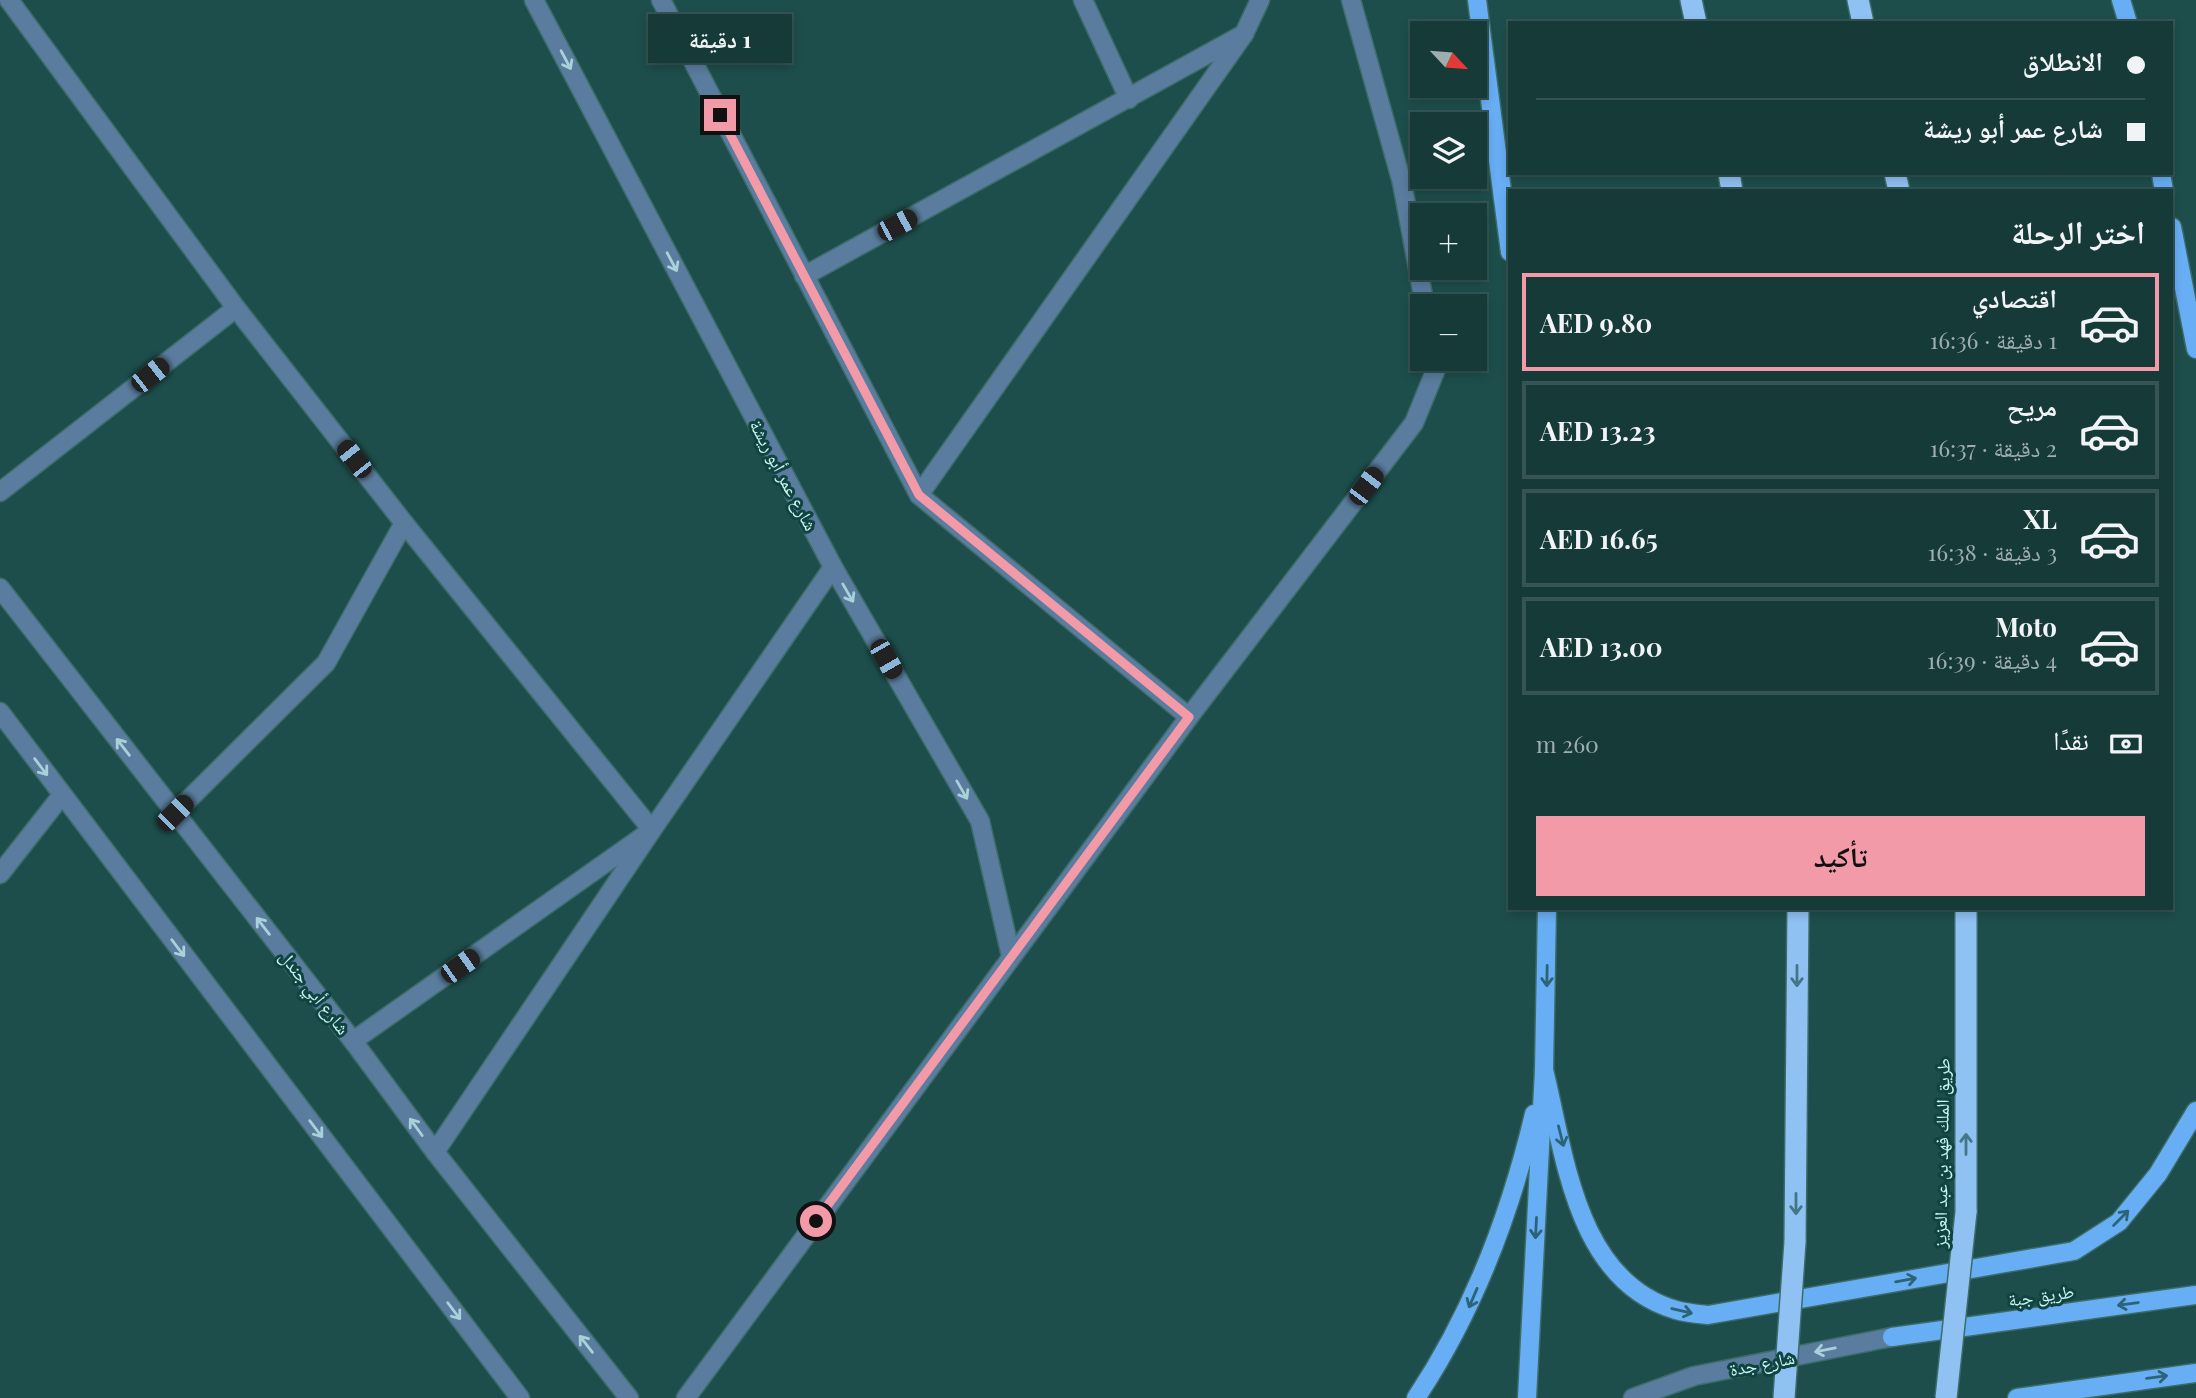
<!DOCTYPE html>
<html lang="ar">
<meta charset="utf-8">
<style>
body{margin:0;font-family:"Playfair Display","Noto Naskh Arabic",serif;background:#234543;color:#f1f3f6;direction:rtl;height:100vh;display:flex;flex-direction:column;font-size:26px;white-space:nowrap}
*{box-sizing:border-box;margin:0}
p{font-size:23px;color:#9eadae}
.icon{flex:none;width:38px;height:38px;fill:none;stroke:currentColor;stroke-width:2;stroke-linecap:round;stroke-linejoin:round}
.map{position:relative;flex:1;overflow:hidden;direction:ltr}
.sheet{position:absolute;left:1508px;top:189px;width:665px;height:721px;display:flex;flex-direction:column;background:#163a38;border-radius:0px;box-shadow:0 4px 10px #0003,0 0 0 2px #355453;direction:rtl}
.sheet>*{flex:none}
.hud{position:absolute;left:1508px;top:21px;width:665px;height:154px;border-radius:0px;box-shadow:0 4px 10px #0003,0 0 0 2px #355453;direction:rtl;display:grid;align-content:center;height:154px;padding:0 28px;background:#163a38}
.needle{width:46px;rotate:116deg}
.buttons{position:absolute;left:1410px;top:21px;display:grid;gap:14px}
.buttons a{display:grid;place-items:center;width:77px;height:77px;border-radius:0px;background:#163a38;box-shadow:0 4px 10px #0003,0 0 0 2px #355453;font-size:35px}
.end{position:absolute;width:32px;height:32px;margin:-16px;border:9px solid #f39aa8;background:#111;box-shadow:0 0 0 4px #111}
.from{border-radius:50%}
.bubble{position:absolute;height:49px;border-radius:0px;background:#163a38;box-shadow:0 4px 10px #0003,0 0 0 2px #355453;font-size:23px;font-weight:700;line-height:49px;text-align:center;direction:rtl}
.car{position:absolute;width:21px;height:42px;margin:-21px -10px;border-radius:9px;box-shadow:0 0 5px 2px #0007;background:linear-gradient(#222 24%,#8ab4d8 0 40%,#222 0 76%,#8ab4d8 0 86%,#222 0)}
.hud b{display:flex;align-items:center;gap:24px;height:66px;font-size:26px}
.hud b+b{border-top:2px solid #355453}
.hud i{width:18px;height:18px;background:#f1f3f6}
ul{padding:0;list-style:none}
li{display:flex;align-items:center;gap:21px;height:98px;margin:0 14px 10px;padding:0 14px;border:4px solid #355453;border-radius:0px}
li div{flex:1}
li b{display:block;font-size:26px}
li em{font-style:normal;font-weight:700}
li.active{border-color:#f39aa8}
li>.icon{width:63px;height:63px;stroke-width:1.5}
h2{padding:0 28px;font-size:32px;line-height:84px}
.pay{display:flex;align-items:center;gap:18px;height:77px;padding:0 28px;font-size:26px}
.pay p{margin-inline-start:auto}
.cta{display:flex;gap:14px;margin-top:auto;padding:14px 28px}
.cta a{flex:1;height:80px;border-radius:0px;background:#f39aa8;color:#111;font-size:28px;font-weight:700;line-height:80px;text-align:center}
.map>svg:first-child{display:block}
.lines{fill:none;stroke-linecap:round;stroke-linejoin:round}
.minor-casing{stroke:#3c6c69;stroke-width:21}
.major-casing{stroke:#3c6c69;stroke-width:21}
.highway-casing{stroke:#3c6c69;stroke-width:24}
.minor{stroke:#5a7c9e;stroke-width:18}
.major{stroke:#68aef4;stroke-width:18}
.highway{stroke:#90c1f3;stroke-width:21}
.highway-bridge-casing{stroke:#3c6c69;stroke-width:24;stroke-linecap:butt}
.highway-bridge{stroke:#90c1f3;stroke-width:21}
.oneway{stroke:#a9d1d8}
.oneway2{stroke:#2b6477}
.oneway3{stroke:#447688}
.route{stroke:#f39aa8;stroke-width:9}
.labels{text-anchor:middle;dominant-baseline:central;stroke-width:6;stroke-linejoin:round;paint-order:stroke}
.street-label{font-size:18px;fill:#cbf5f1;stroke:#114441}
</style>
<div class="map">
<svg width="2196" height="1398" viewBox="0 0 2196 1398">
<rect width="100%" height="100%" fill="#1d4e4b"/>
<g class="lines">
<defs>
<g id="minor">
<path d="M9 0 236 308 404 523 652 830 353 1041"/>
<path d="M534 0 833 567 980 821 1011 956"/>
<path d="M661 0 919 495 1189 717"/>
<path d="M1083 0 1129 99"/>
<path d="M1351 0 1402 183 1425 306"/>
<path d="M804 276 1244 34 1260 0"/>
<path d="M0 492 236 308"/>
<path d="M919 495 1244 34"/>
<path d="M0 588 353 1041 435 1152 629 1398"/>
<path d="M0 712 520 1398"/>
<path d="M175 813 326 663 404 523"/>
<path d="M0 874 62 795"/>
<path d="M435 1152 652 830 833 567"/>
<path d="M686 1398 1189 717 1414 423 1436 369 1434 359"/>
<path d="M1633 1398 1694 1376 1892 1337"/>
</g>
<g id="major">
<path d="M1477 0 1510 252"/>
<path d="M2121 0 2128 23"/>
<path d="M2161 173 2164 191"/>
<path d="M2172 227 2196 349"/>
<path d="M1544 1070C1565 1155 1576 1281 1676 1310 1686 1313 1698 1314 1708 1315L2074 1251 2119 1222 2158 1174 2196 1111"/>
<path d="M1892 1337 2196 1295"/>
<path d="M1416 1398C1474 1311 1510 1215 1534 1114"/>
<path d="M1527 1398 1544 1070 1547 908"/>
<path d="M2017 1398 2196 1373"/>
</g>
<g id="highway">
<path d="M1691 0 1696 23"/>
<path d="M1858 0 1863 23"/>
<path d="M1729 173 1732 191"/>
<path d="M1895 173 1899 191"/>
<path d="M1966 908V1212"/>
<path d="M1795 1242 1798 908"/>
</g>
</defs>
<!-- minor casing -->
<use href="#minor" class="minor-casing"/>
<!-- major casing -->
<use href="#major" class="major-casing"/>
<!-- highway casing -->
<use href="#highway" class="highway-casing"/>
<!-- minor -->
<use href="#minor" class="minor"/>
<!-- major -->
<use href="#major" class="major"/>
<!-- highway -->
<use href="#highway" class="highway"/>
<defs>
<g id="highway-bridge">
<path d="M1784 1398 1795 1242"/>
<path d="M1946 1398 1966 1212"/>
</g>
</defs>
<!-- highway-bridge casing -->
<use href="#highway-bridge" class="highway-bridge-casing"/>
<!-- highway-bridge -->
<use href="#highway-bridge" class="highway-bridge"/>
</g>
<!-- one-way arrows -->
<defs><path id="oneway-shaft" d="M-6 0H5M1.5-3L5.5 0L1.5 3" fill="none" stroke-width="1.6" stroke-linecap="round" stroke-linejoin="round" transform="scale(1.75)"/></defs>
<g class="oneway">
<use href="#oneway-shaft" transform="translate(566 60) rotate(62)"/>
<use href="#oneway-shaft" transform="translate(672 262) rotate(62)"/>
<use href="#oneway-shaft" transform="translate(848 593) rotate(60)"/>
<use href="#oneway-shaft" transform="translate(123 747) rotate(-128)"/>
<use href="#oneway-shaft" transform="translate(41 767) rotate(53)"/>
<use href="#oneway-shaft" transform="translate(962 790) rotate(60)"/>
<use href="#oneway-shaft" transform="translate(263 926) rotate(-128)"/>
<use href="#oneway-shaft" transform="translate(178 948) rotate(53)"/>
<use href="#oneway-shaft" transform="translate(416 1127) rotate(-126)"/>
<use href="#oneway-shaft" transform="translate(316 1129) rotate(53)"/>
<use href="#oneway-shaft" transform="translate(454 1311) rotate(53)"/>
<use href="#oneway-shaft" transform="translate(586 1344) rotate(-128)"/>
<use href="#oneway-shaft" transform="translate(1825 1350) rotate(169)"/>
</g>
<g class="oneway2">
<use href="#oneway-shaft" transform="translate(1547 976) rotate(91)"/>
<use href="#oneway-shaft" transform="translate(1561 1136) rotate(76)"/>
<use href="#oneway-shaft" transform="translate(2121 1218) rotate(-45)"/>
<use href="#oneway-shaft" transform="translate(1536 1228) rotate(93)"/>
<use href="#oneway-shaft" transform="translate(1906 1280) rotate(-10)"/>
<use href="#oneway-shaft" transform="translate(1473 1298) rotate(113)"/>
<use href="#oneway-shaft" transform="translate(2128 1304) rotate(172)"/>
<use href="#oneway-shaft" transform="translate(1682 1311) rotate(13)"/>
<use href="#oneway-shaft" transform="translate(2157 1377) rotate(-7)"/>
</g>
<g class="oneway3">
<use href="#oneway-shaft" transform="translate(1797 976) rotate(90)"/>
<use href="#oneway-shaft" transform="translate(1966 1144) rotate(-90)"/>
<use href="#oneway-shaft" transform="translate(1796 1204) rotate(90)"/>
</g>
<g class="lines">
<!-- route -->
<path class="route" d="M720 115 919 495 1189 717 816 1221"/>
</g>
<g class="labels">
<!-- street labels -->
<g class="street-label">
<text transform="translate(784 475) rotate(62)">شارع عمر أبو ريشة</text>
<text transform="translate(315 992) rotate(52)">شارع أبي جندل</text>
<text transform="translate(1941 1153) rotate(-89)">طريق الملك فهد بن عبد العزيز</text>
<text transform="translate(2041 1295) rotate(-8)">طريق جبة</text>
<text transform="translate(1762 1363) rotate(-11)">شارع جدة</text>
</g>
</g>
</svg>
<div class="buttons">
<a><svg class="needle" viewBox="-14 -14 28 28"><path d="M0-13l5 13h-10z" fill="#e53935"/><path d="M0 13l5-13h-10z" fill="#9eadae"/></svg></a>
<a><svg class="icon" aria-label="layers" viewBox="0 0 24 24"><path d="M12 4l9 5-9 5-9-5zM3 14l9 5 9-5"/></svg></a>
<a>+</a>
<a>−</a>
</div>
<i class="end from" style="left:816px;top:1221px"></i>
<i class="end" style="left:720px;top:115px"></i>
<div class="bubble" style="left:648px;top:14px;width:144px">1 دقيقة</div>
<i class="car" style="left:897px;top:225px;rotate:62deg"></i>
<i class="car" style="left:150px;top:375px;rotate:52deg"></i>
<i class="car" style="left:354px;top:459px;rotate:322deg"></i>
<i class="car" style="left:1366px;top:486px;rotate:37deg"></i>
<i class="car" style="left:886px;top:659px;rotate:150deg"></i>
<i class="car" style="left:175px;top:813px;rotate:45deg"></i>
<i class="car" style="left:460px;top:966px;rotate:55deg"></i>
<div class="hud">
<b><i class="from"></i>الانطلاق</b>
<b><i></i>شارع عمر أبو ريشة</b>
</div>
<section class="sheet">
<h2>اختر الرحلة</h2>
<ul>
<li class="active"><svg class="icon" aria-label="car" viewBox="0 0 24 24"><path d="M5 17H2v-5l4-1 3-4h7l3 4 3 1v5h-3M9 17h6M6 11h13"/><circle cx="7" cy="17" r="2"/><circle cx="17" cy="17" r="2"/></svg><div><b>اقتصادي</b><p>1 دقيقة · 16:36</p></div><em>AED 9.80</em></li>
<li><svg class="icon" aria-label="car" viewBox="0 0 24 24"><path d="M5 17H2v-5l4-1 3-4h7l3 4 3 1v5h-3M9 17h6M6 11h13"/><circle cx="7" cy="17" r="2"/><circle cx="17" cy="17" r="2"/></svg><div><b>مريح</b><p>2 دقيقة · 16:37</p></div><em>AED 13.23</em></li>
<li><svg class="icon" aria-label="car" viewBox="0 0 24 24"><path d="M5 17H2v-5l4-1 3-4h7l3 4 3 1v5h-3M9 17h6M6 11h13"/><circle cx="7" cy="17" r="2"/><circle cx="17" cy="17" r="2"/></svg><div><b>XL</b><p>3 دقيقة · 16:38</p></div><em>AED 16.65</em></li>
<li><svg class="icon" aria-label="car" viewBox="0 0 24 24"><path d="M5 17H2v-5l4-1 3-4h7l3 4 3 1v5h-3M9 17h6M6 11h13"/><circle cx="7" cy="17" r="2"/><circle cx="17" cy="17" r="2"/></svg><div><b>Moto</b><p>4 دقيقة · 16:39</p></div><em>AED 13.00</em></li>
</ul>
<div class="pay"><svg class="icon" aria-label="cash" viewBox="0 0 24 24"><path d="M3 7h18v10H3z"/><circle cx="12" cy="12" r="2"/></svg>نقدًا<p>260 m</p></div>
<div class="cta"><a>تأكيد</a></div>
</section>
</div>
